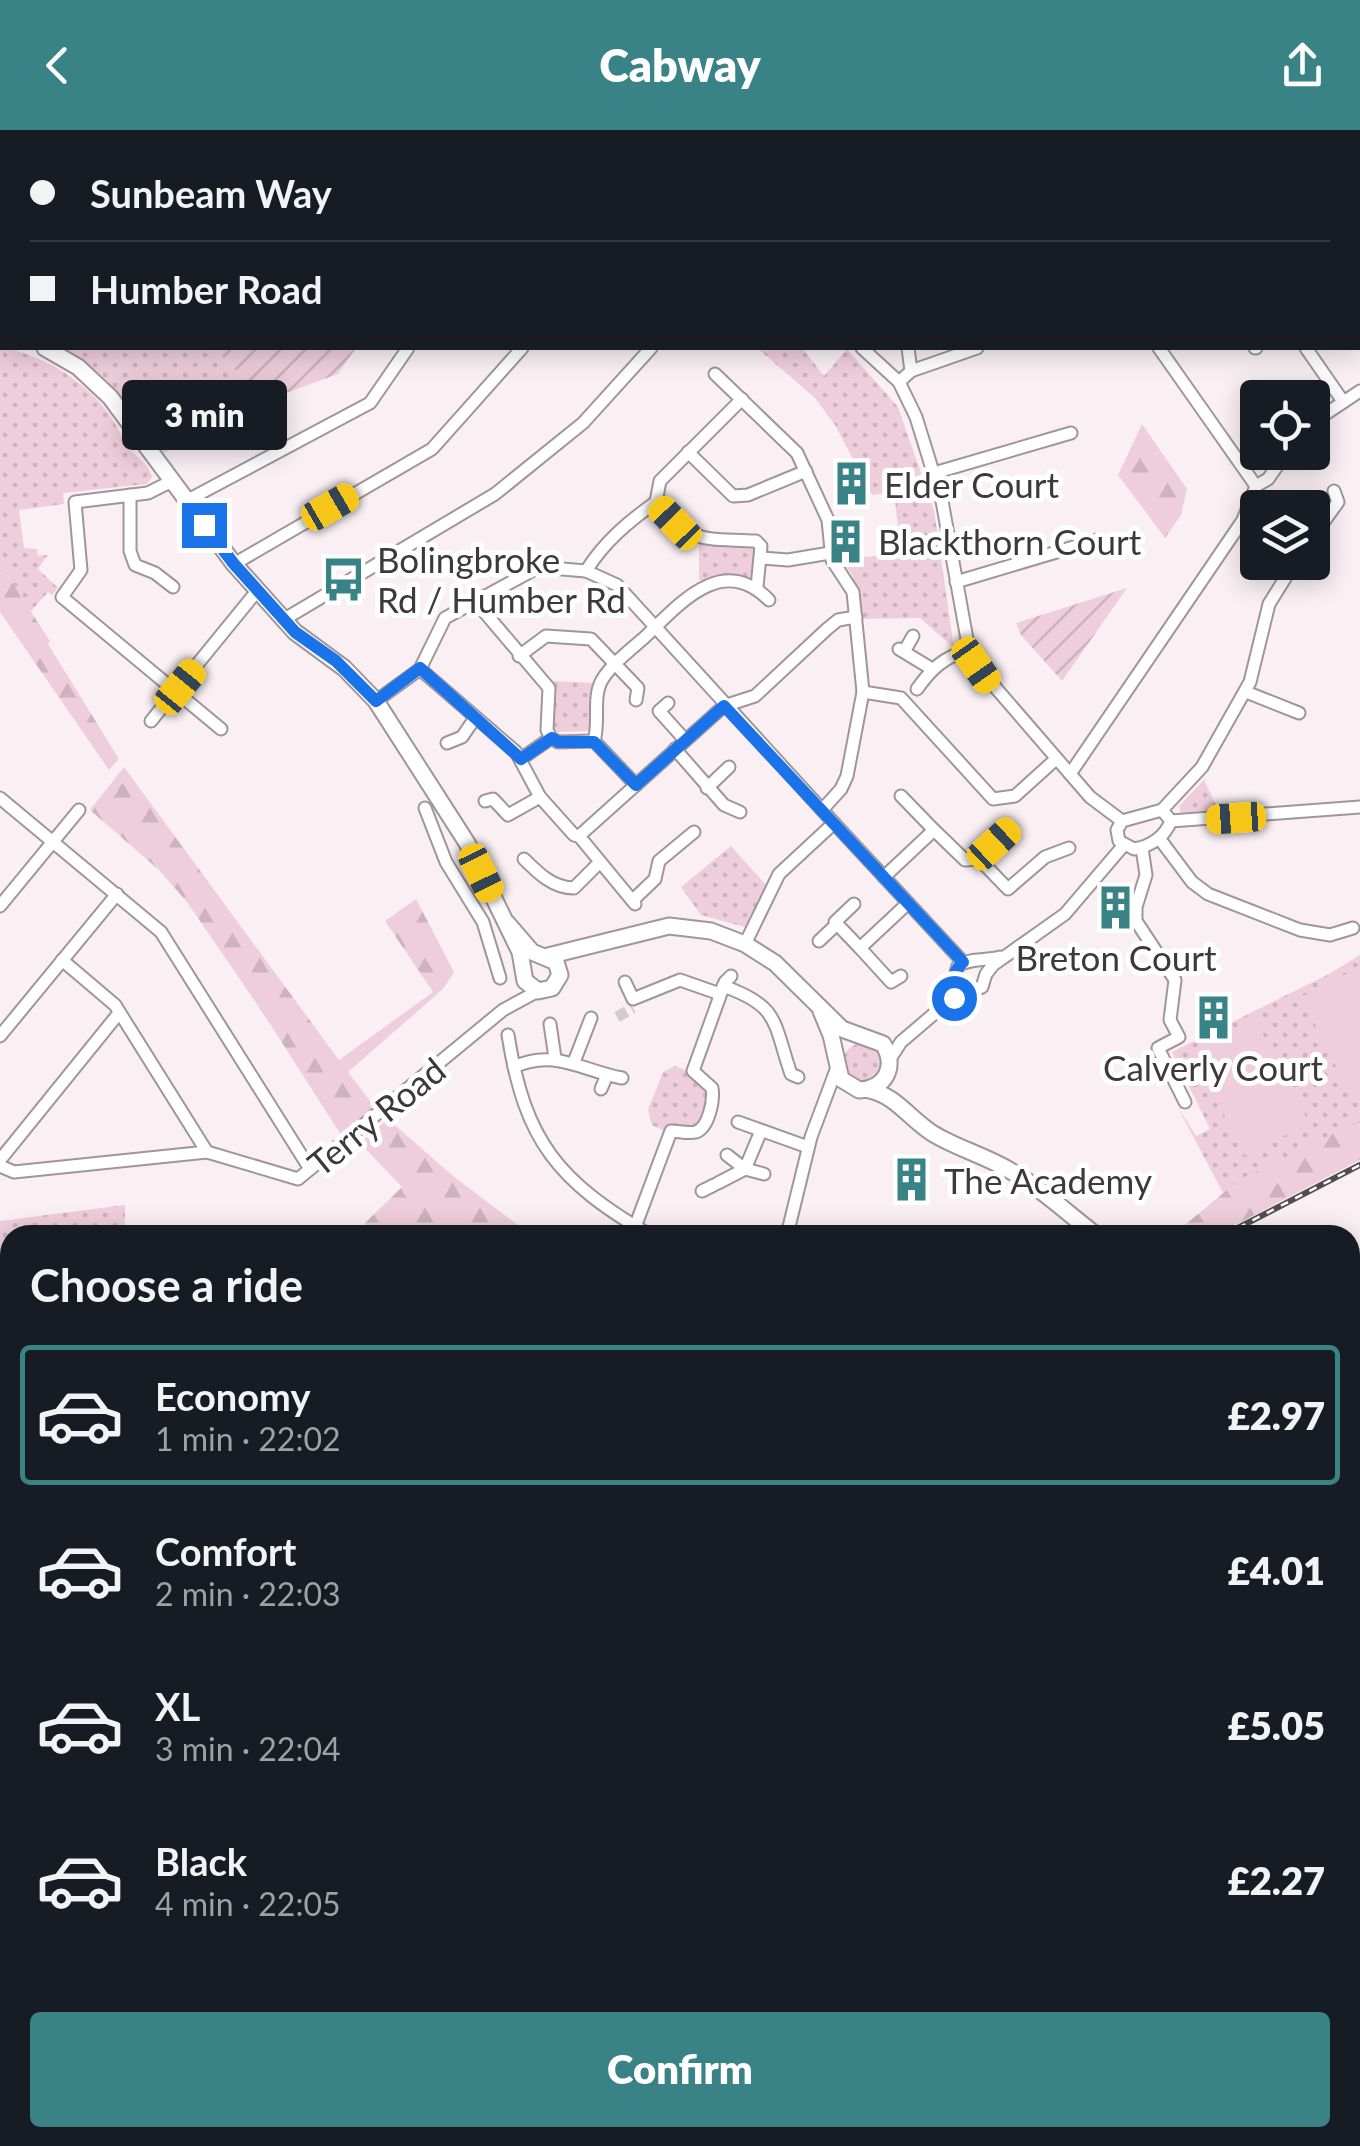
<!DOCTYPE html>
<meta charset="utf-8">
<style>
body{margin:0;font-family:Lato,sans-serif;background:#20242c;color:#f1f3f6;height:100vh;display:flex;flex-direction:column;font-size:38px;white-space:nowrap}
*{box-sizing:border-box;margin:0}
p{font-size:32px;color:#9ea1a6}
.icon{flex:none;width:55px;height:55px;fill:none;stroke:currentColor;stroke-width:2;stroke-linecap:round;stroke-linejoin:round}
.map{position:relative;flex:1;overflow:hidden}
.drawer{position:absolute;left:0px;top:1095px;width:1360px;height:922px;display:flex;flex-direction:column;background:#171b24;border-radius:30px 30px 0 0;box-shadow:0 5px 25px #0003}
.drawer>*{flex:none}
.guide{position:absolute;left:0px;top:0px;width:1360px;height:220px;box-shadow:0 5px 25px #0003;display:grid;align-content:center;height:220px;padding:0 30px;background:#171b24}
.fabs{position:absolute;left:1240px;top:250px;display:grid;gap:20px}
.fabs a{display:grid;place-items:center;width:90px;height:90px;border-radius:10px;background:#171b24;box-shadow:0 5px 25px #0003;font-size:50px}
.end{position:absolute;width:45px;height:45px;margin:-22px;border:12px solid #1a73e8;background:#fff;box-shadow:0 0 0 5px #fff}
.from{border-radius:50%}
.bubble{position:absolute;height:70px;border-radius:10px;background:#171b24;box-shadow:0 5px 25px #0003;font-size:32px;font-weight:800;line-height:70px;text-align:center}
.car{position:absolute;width:30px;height:60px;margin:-30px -15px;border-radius:12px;box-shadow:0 0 8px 2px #0007;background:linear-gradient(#f5c518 24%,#345 0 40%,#f5c518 0 76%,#345 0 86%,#f5c518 0)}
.guide b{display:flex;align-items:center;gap:35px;height:95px;font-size:38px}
.guide b+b{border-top:2px solid #363941}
.guide i{width:25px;height:25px;background:#f1f3f6}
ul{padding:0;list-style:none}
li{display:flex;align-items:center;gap:30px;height:140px;margin:0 20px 15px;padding:0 10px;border:5px solid transparent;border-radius:10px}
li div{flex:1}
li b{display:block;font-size:38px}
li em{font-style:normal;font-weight:800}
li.current{border-color:#398286}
li>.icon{width:90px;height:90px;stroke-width:1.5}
h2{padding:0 30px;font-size:45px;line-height:120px}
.primary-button{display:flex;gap:20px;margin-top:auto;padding:20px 30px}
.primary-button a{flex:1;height:115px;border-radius:10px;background:#398286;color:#fff;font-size:40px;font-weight:800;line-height:115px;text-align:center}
header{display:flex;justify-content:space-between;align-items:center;height:130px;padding:0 30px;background:#398286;color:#fff;font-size:45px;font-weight:800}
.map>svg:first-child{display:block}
.grass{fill:url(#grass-dots)}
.forest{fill:url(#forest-firs)}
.cemetery{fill:url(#cemetery-stones)}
.garden{fill:url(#garden-furrows)}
.pitch{fill:#efcedb}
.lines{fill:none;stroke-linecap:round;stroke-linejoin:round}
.stream{stroke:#947380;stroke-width:2.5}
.river{stroke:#b98c9e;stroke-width:15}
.minor-tunnel{stroke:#d4cbcf;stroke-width:11;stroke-dasharray:11 5.5;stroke-linecap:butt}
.minor-casing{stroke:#a0969a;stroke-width:15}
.major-casing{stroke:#a0969a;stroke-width:19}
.highway-casing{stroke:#a0969a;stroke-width:21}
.minor{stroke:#fff;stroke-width:11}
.major{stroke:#fff;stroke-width:15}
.highway{stroke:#fff;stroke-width:18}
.rail-casing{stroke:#514d4e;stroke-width:6}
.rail{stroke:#fff;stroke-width:2.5;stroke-dasharray:8;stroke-linecap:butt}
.highway-bridge-casing{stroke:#a0969a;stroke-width:21;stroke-linecap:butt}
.highway-bridge{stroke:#fff;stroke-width:18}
.route{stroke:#1a73e8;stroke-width:12}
.labels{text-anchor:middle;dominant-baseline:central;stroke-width:10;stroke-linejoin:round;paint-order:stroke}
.poi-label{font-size:35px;fill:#3d393a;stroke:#fff;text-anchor:start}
.street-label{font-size:35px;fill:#3d393a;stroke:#fff}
</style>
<header><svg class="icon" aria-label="back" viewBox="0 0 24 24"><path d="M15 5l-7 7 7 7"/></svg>Cabway<svg class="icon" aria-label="share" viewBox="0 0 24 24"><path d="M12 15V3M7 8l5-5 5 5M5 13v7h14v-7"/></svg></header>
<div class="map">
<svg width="1360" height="2016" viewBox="0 0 1360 2016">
<defs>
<pattern id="grass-dots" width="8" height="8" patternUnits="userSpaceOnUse" patternTransform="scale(2.5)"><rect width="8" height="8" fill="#efcedb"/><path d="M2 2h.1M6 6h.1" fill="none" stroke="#ceb2bd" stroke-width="1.8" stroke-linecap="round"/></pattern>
<pattern id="forest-firs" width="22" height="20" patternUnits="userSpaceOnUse" patternTransform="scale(2.5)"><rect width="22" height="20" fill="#efcedb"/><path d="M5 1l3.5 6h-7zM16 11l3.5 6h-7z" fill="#ceb2bd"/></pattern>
<pattern id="cemetery-stones" width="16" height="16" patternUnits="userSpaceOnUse" patternTransform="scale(2.5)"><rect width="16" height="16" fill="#efcedb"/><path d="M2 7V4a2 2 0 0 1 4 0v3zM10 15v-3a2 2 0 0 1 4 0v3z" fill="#ceb2bd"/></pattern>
<pattern id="garden-furrows" width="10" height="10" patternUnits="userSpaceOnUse" patternTransform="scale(2.5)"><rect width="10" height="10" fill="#efcedb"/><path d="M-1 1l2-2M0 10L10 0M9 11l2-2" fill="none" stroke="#ceb2bd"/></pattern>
</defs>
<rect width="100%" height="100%" fill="#faf0f4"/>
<!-- grass -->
<g class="grass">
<path d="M331 0H600L603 2H342Z"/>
<path d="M0 216C53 229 102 259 124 311 129 324 147 329 152 347L147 354 63 363 64 374 19 380 24 418 37 419 38 426 48 425 38 439 58 458 52 465 48 462 30 482 0 434Z"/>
<path d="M63 218H213L267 270 164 323C135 285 108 240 63 218Z"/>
<path d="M757 218H802L824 246 847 219 898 277 934 380 954 518 920 488 861 489 852 444 839 430 901 423 894 362 872 365 835 295 815 268Z"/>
<path d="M699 413 752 414 755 417 753 447 748 450H699Z"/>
<path d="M551 551 595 553 590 582 592 601 557 602 553 596Z"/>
<path d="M1204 650 1219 681 1181 683 1179 676Z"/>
<path d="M731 716 767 756 745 797 701 785 681 757Z"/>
<path d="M1360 825V1029L1239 1093 1177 976 1196 1006 1210 999 1172 922 1329 844Z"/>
<circle cx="863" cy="933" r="20"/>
<path d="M675 936 690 942V947L709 961 697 997 676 994 668 1003 652 995 648 980 663 942Z"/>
<path d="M125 1075V1105H10V1537L0 1534V1091Z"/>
<path d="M471 2008H564L559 2016H473Z"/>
<path d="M661 2008H764L780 2016H668L669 2012Z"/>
</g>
<!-- forest -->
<g class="forest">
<path d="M1142 294 1187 359 1181 385 1165 408 1118 345Z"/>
<path d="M0 434 50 511 48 514 119 629 109 640 0 482Z"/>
<path d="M124 637 339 930 433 862 385 791 416 769 454 842 443 859 348 942 377 980 343 1008 263 883 187 772 159 740 90 680Z"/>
<path d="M388 989 453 1046 531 1105H379L364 1094 402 1057 360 1013Z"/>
<path d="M1360 991V1030L1239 1093 1203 1105 1180 1099 1239 1050Z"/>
</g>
<!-- cemetery -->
<g class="cemetery">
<path d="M0 1558 10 1561V1715L0 1720Z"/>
<path d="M7 1744 10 1750V1939L0 1928V1747Z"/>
<path d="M75 2008H417L416 2016H85Z"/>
</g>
<!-- garden -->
<g class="garden">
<path d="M213 218H356L338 244 267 270Z"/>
<path d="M1127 458 1062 551 1021 505 1016 493Z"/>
<path d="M1350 1277 1360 1285V1433L1350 1446Z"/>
</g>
<!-- pitch -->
<g class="pitch">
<path d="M1360 837V967L1353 970 1301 867Z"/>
<path d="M1256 891 1309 993 1245 1026 1193 923Z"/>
</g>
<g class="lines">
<!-- stream -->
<path class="stream" d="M1358 35H1360"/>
<!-- river -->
<g class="river">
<path d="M0 1297 10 1300"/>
<path d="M1350 1878 1360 1893"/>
</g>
<!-- minor-tunnel -->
<path class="minor-tunnel" d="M617 887 633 878"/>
<defs>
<g id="minor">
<path d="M129 0 130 2"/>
<path d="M209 0 210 2"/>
<path d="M307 0 315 2"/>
<path d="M614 0 617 2"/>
<path d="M1041 0 1042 2"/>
<path d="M1180 0 1181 2"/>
<path d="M1288 0 1289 2"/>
<path d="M1346 0V2"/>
<path d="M24 2 28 0"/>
<path d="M251 2 262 0"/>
<path d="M633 2 636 0"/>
<path d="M899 2V0"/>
<path d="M0 19 2 17"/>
<path d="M1358 125 1360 123"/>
<path d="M862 218 899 252 916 287 942 371 969 520 976 535 1090 667 1122 691"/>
<path d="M908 218 911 241"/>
<path d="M1159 218 1256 356"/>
<path d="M1255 218H1256"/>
<path d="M1306 218 1342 270"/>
<path d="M715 244 797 323 828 390 832 430 853 462 863 562 847 646 841 659 822 680"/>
<path d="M899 252 911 241 977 218"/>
<path d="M742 269 660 351 656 372C696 415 700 408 756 411L761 416 757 457"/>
<path d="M1312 293 1360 261"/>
<path d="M688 322 733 366 748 365 806 341"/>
<path d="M934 343 1071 303"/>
<path d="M172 351 148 363 75 372 81 440 62 467 221 599"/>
<path d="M1256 356 1268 349 1287 322"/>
<path d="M130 365V421L135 435 155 443 173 457"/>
<path d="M186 371 370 273 408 218"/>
<path d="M1312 408 1338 372 1334 361"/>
<path d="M761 428 788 430 830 423"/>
<path d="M234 434 432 319 522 218"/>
<path d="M586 441C604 412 628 392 656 372"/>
<path d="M956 452 1097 410"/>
<path d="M475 471 549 558 547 600 551 608"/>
<path d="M283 490 495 364 583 293 651 218"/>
<path d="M899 519 932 539"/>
<path d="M905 520 913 506"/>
<path d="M519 526 546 506 591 509 638 558 636 570"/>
<path d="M420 539 516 622 540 667 574 705 579 706 635 774"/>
<path d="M917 559C932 538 944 527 969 520"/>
<path d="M863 562 901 568 993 669 1015 666 1056 629"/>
<path d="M1246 562 1299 583"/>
<path d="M376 571 420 539 445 488 539 437 586 441 617 455 834 693"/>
<path d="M668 573 659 581 685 610"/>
<path d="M151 591 257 461"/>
<path d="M551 608 558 612 594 611 636 655"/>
<path d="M594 611C600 593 592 567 602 550 612 533 632 519 646 506 680 473 723 423 769 470"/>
<path d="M447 613 462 607 475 588"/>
<path d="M675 619 724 675 740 682"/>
<path d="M521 629 551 608"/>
<path d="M1070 644 1243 390 1256 356"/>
<path d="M707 658 729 637"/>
<path d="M0 668 161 802 310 1039"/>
<path d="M485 671 493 669 508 685 540 667"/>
<path d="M425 678 446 732 483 792 500 848"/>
<path d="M1162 680 1171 691C1164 708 1151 716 1134 719L1119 711 1117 700 1122 691 1162 680 1202 637 1250 552 1269 474 1295 432"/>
<path d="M1171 691 1360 677"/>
<path d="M934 700 965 730 979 729 1008 759 1045 727 1069 718"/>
<path d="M579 706 724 576 755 566 827 499 838 490 856 487"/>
<path d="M1159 708 1192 752 1208 764 1300 800 1330 805 1353 798"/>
<path d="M1142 718 1146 745 1136 777V791L1175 850 1170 890 1179 907 1158 918 1185 972"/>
<path d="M524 729C538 743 553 758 574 758L600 732"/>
<path d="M979 729 1009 700"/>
<path d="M884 747 934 700 901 666"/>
<path d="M633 770 655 749 659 731 694 702"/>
<path d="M854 774 835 792 860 818"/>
<path d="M0 776 79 680"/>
<path d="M819 811 837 794"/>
<path d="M745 814 779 744 834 693 963 832"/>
<path d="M62 830 115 875 207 1022"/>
<path d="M901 846 891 852 860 818 907 774"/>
<path d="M625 852 633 869 680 850 720 864"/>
<path d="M723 856C780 876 773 892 791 944L798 947"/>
<path d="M947 871 958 836C969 828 986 831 1000 827"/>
<path d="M550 894 555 928"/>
<path d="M508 905C525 1012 558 1051 650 1105"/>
<path d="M0 906 117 764"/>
<path d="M890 929 901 912 949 871 982 857 986 844 993 835 1065 784 1123 716"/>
<path d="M574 932 591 888"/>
<path d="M514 937C554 918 583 941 622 948"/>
<path d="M601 959 607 945"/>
<path d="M738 992 808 1017"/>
<path d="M727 1025 745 1039 764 1044"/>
<path d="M0 1030 119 883"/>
<path d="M0 1036 14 1042 207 1022 298 1049 503 880 538 861"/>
<path d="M718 1053 745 1039 761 1001"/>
<path d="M702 1061 714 1055"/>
<path d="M635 1097 671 1001C678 1001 688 1004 696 1002 709 997 714 970 712 958L693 941 725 852 731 846"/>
<path d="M787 1105 811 1007 836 940"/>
<path d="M1350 1175 1360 1166"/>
<path d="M0 2014 2 2016"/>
<path d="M616 2016 618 2013"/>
</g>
<g id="major">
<path d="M178 2 180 0"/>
<path d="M0 114 2 113"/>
<path d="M0 127H2"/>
<path d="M0 205 2 206"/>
<path d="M45 218 78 237 110 267 234 434 295 502 344 538 376 571 467 713 520 822 525 851 538 861 552 858 560 845 556 832 532 822 507 793"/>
<path d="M548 826 669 796 711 801 745 814 775 833 842 899 883 914C897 936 886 959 859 960L841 949 831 905 821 881"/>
<path d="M869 960C895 965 910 989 932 1003 956 1018 984 1025 1009 1040 1041 1058 1067 1083 1096 1105"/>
<path d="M1350 1262 1360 1270"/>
<path d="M1350 1862 1360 1858"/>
<path d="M1350 1874 1360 1870"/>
</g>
<g id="highway">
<path d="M0 1542 10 1545"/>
<path d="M777 2008 794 2016"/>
<path d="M838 2008 855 2016"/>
<path d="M869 2008 924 2016"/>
<path d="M1132 2008 1180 2016"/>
<path d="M1263 2008 1265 2016"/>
</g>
</defs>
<!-- minor casing -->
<use href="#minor" class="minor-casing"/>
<!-- major casing -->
<use href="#major" class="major-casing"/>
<!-- highway casing -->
<use href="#highway" class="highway-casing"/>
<!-- minor -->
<use href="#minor" class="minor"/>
<!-- major -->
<use href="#major" class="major"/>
<!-- highway -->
<use href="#highway" class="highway"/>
<defs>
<g id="rail">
<path d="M1224 1105 1360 1035"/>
<path d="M0 1739 10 1733"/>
</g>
</defs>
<!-- rail casing -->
<use href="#rail" class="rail-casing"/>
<!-- rail -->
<use href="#rail" class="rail"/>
<defs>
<path id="highway-bridge" d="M978 2016 1073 2008"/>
</defs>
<!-- highway-bridge casing -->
<use href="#highway-bridge" class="highway-bridge-casing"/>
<!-- highway-bridge -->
<use href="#highway-bridge" class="highway-bridge"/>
</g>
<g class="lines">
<!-- route -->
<path class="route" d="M204 395 234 434 295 502 336 531 376 571 420 538 521 629 552 608 558 612H594L636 655 724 576 963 832C951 842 952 863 942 877L954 868"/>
</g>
<!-- icons -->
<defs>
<symbol id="building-bare" viewBox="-9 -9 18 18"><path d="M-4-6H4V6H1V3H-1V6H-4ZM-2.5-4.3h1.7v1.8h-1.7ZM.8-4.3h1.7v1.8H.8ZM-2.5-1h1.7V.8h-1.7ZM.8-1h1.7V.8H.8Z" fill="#398286" stroke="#fff" stroke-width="2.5" paint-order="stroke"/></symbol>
<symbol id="bus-bare" viewBox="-9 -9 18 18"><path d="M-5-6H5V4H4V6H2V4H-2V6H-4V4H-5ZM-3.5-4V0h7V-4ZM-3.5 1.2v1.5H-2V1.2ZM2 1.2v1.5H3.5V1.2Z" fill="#398286" stroke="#fff" stroke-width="2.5" paint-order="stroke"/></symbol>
</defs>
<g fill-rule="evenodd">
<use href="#building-bare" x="820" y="322" width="63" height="63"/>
<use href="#building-bare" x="814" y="380" width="63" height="63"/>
<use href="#bus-bare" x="312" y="418" width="63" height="63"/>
<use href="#building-bare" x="1084" y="746" width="63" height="63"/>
<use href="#building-bare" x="1182" y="856" width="63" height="63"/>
<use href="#building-bare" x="880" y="1018" width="63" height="63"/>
</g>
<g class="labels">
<!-- poi labels -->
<g class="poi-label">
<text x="884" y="354">Elder Court</text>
<text x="878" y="411">Blackthorn Court</text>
<text x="377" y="429">Bolingbroke<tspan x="377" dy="40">Rd / Humber Rd</tspan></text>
<text x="1116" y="827" text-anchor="middle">Breton Court</text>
<text x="1213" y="937" text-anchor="middle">Calverly Court</text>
<text x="944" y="1050">The Academy</text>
</g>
<!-- street labels -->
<g class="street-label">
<text transform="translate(376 986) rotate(-39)">Terry Road</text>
</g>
</g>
</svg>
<div class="fabs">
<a><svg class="icon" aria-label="locate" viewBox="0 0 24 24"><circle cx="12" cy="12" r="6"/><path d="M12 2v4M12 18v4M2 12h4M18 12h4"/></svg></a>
<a><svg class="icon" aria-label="layers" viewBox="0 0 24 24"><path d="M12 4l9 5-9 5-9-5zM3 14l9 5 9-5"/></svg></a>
</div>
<i class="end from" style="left:954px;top:868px"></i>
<i class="end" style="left:204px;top:395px"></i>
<div class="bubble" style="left:122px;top:250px;width:165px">3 min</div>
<i class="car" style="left:330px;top:377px;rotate:60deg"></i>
<i class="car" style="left:675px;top:393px;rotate:316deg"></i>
<i class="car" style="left:976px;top:535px;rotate:145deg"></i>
<i class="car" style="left:180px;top:557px;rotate:39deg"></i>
<i class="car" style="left:1236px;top:688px;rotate:266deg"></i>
<i class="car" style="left:994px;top:714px;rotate:47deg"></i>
<i class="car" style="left:481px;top:743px;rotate:154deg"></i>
<div class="guide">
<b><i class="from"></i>Sunbeam Way</b>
<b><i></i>Humber Road</b>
</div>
<section class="drawer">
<h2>Choose a ride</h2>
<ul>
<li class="current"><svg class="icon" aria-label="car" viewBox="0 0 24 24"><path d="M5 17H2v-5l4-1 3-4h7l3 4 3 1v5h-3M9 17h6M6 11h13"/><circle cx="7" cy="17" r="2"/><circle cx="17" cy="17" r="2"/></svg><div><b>Economy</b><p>1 min · 22:02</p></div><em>£2.97</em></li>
<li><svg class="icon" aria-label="car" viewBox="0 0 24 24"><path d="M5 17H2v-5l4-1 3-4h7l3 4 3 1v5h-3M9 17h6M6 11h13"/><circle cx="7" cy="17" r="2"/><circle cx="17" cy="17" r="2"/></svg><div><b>Comfort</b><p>2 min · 22:03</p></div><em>£4.01</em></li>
<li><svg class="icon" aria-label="car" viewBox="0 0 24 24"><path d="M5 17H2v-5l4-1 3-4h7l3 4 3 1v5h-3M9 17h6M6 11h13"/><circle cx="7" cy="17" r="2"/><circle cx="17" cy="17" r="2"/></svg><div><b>XL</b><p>3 min · 22:04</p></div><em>£5.05</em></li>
<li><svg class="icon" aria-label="car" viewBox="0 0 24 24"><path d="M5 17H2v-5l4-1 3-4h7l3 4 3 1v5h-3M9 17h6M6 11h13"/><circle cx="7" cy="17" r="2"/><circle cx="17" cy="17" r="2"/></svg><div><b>Black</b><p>4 min · 22:05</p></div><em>£2.27</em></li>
</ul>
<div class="primary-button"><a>Confirm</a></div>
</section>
</div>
